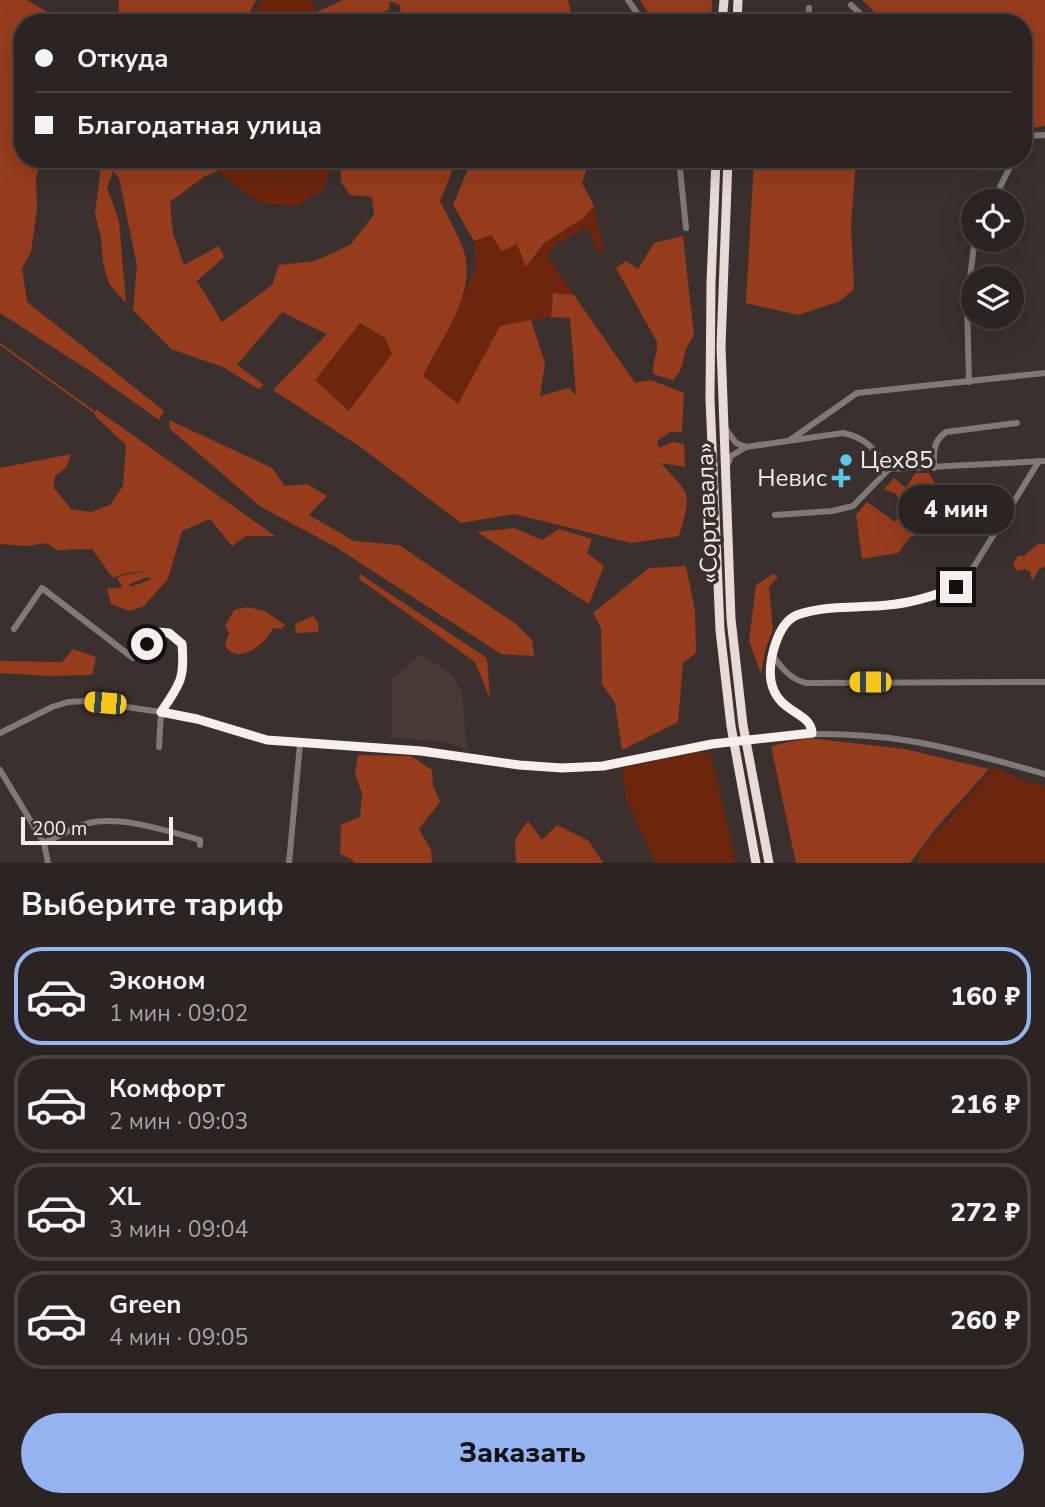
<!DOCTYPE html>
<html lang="ru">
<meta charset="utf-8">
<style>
body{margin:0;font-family:"Nunito Sans",sans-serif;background:#342c2a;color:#f1f3f6;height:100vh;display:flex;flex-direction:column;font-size:26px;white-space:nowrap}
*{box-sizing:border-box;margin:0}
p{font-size:23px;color:#a6a4a5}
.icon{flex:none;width:38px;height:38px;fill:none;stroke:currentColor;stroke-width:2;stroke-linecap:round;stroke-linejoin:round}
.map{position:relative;height:863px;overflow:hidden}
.panel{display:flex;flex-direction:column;background:#2c2422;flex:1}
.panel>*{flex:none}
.hud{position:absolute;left:14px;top:14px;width:1018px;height:154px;border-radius:28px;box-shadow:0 7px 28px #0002,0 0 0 2px #484140;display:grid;align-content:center;height:154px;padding:0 21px;background:#2c2422}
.fabs{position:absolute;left:961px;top:189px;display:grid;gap:14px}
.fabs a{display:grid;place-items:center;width:63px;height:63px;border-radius:50%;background:#2c2422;box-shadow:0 7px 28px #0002,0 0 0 2px #484140;font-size:35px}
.scale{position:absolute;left:21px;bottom:18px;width:152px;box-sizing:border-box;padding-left:7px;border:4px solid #f6efec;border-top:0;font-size:19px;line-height:24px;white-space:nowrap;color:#f6efec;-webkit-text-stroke:5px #3b302d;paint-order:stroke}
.end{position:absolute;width:32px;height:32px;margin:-16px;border:9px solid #f6efec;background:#111;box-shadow:0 0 0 4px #111}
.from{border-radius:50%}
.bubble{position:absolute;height:49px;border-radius:24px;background:#2c2422;box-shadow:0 7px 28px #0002,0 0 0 2px #484140;font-size:23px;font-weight:800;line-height:49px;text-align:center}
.car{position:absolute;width:21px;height:42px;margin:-21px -10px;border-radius:9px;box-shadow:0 0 5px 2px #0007;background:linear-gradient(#f5c518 24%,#345 0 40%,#f5c518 0 76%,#345 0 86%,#f5c518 0)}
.hud b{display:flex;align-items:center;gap:24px;height:66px;font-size:26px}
.hud b+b{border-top:2px solid #484140}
.hud i{width:18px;height:18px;background:#f1f3f6}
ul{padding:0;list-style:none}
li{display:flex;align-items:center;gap:21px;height:98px;margin:0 14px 10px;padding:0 7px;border:4px solid #484140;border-radius:28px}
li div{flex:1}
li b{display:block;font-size:26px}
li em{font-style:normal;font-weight:800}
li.current{border-color:#95b2f1}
li>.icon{width:63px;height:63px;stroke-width:1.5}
h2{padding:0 21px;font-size:32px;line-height:84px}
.button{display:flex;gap:14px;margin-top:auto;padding:14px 21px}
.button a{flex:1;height:80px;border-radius:42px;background:#95b2f1;color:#111;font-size:28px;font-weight:800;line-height:80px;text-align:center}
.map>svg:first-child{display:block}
.built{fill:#4a3a35}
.green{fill:#6c260d}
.forest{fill:#963c1d;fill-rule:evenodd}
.water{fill:#953c1d}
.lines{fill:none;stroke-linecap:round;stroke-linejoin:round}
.stream{stroke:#953c1d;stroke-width:2}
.minor{stroke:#7f7977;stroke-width:6}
.highway{stroke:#e8dad5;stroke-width:9}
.minor-bridge{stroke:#7f7977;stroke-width:6}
.route{stroke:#f6efec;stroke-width:9}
.poi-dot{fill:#5ac8e6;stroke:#3b302d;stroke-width:2.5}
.labels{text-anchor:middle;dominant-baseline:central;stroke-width:7;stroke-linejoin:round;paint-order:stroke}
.poi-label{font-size:24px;fill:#f6efec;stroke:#3b302d;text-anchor:start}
.street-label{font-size:24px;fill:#f6efec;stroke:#3b302d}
</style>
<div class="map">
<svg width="1045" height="863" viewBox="0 0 1045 863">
<rect width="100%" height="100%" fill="#3b302d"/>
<!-- built -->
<path class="built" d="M421 654 453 675 462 693 467 750 446 742 392 737V679Z"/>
<!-- green -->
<g class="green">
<path d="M262 0H313L315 17 318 23H248Z"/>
<path d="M212 159H335L322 191 296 206 260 203 223 176Z"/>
<path d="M594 206 604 254 596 250 588 227 558 243 547 256 574 295 553 293 551 317 500 326 458 405 423 376 460 304 476 266 474 241 491 235 517 244 526 267 544 243 582 219Z"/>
<path d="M359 323 385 338 392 354 349 411 315 380Z"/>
<path d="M702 751 711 755 736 863H655L626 798 622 768Z"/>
<path d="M994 767 1024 781 1045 786V863H917L921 851Z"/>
</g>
<!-- forest -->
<g class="forest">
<path d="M0 0H27L54 16 53 23H23V159H41L36 178 37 209 31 252 22 268 27 302 164 411 159 420 90 371 0 313Z"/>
<path d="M119 0H256L245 23H118Z"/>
<path d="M343 0H568L572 17 564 23H401L400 5 390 1 389 10 349 23 306 22 310 15Z"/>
<path d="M640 0H712L711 23H655Z"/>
<path d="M862 0H1045V126L1031 128 1024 124V23H886Z"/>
<path d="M102 159H248L205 176 170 202 173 234 184 265 219 246 224 257 197 281 222 322 272 285 279 265 315 261 350 245 374 215 372 197 350 195 341 182 340 159H457L440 201C448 218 460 237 465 255 475 297 440 340 423 376L458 404 500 326 531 320 545 363 540 396 569 388 576 395 570 318 551 317 553 293 574 295 635 383 651 380 684 393 682 432H670L657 441 659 448 672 442 684 444 685 467 661 463C691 497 692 490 679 536L631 543 514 514 461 523 362 448 273 390 327 334 282 312 237 365 264 385 258 389 223 367 171 349 133 310 137 266 119 178 113 171 107 188 119 221 126 303 109 284 103 263 101 238 95 214ZM360 323 385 338 392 354 349 411 315 380Z"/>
<path d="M472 159H590L582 183 594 206 582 219 544 243 526 267 517 244 502 251 491 235 474 241 453 205Z"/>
<path d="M754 159H856L851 225 854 289 840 301 798 315 746 303Z"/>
<path d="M683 236 694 336C679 354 688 366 673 380L653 374C652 362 658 354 657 342L616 268 626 261 638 269 654 243Z"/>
<path d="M96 409 275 536H246L232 546 210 519 182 531 168 579 144 606 130 611 111 604 107 588C124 589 140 585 156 577V570L153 569C139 575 130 569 113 578L92 549 57 550 46 543 28 546 0 544V468L71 454 66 468 55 476 54 488 71 509 91 512 110 505 123 486 126 445 95 416Z"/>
<path d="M169 420 272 468 285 486 307 484 327 496 309 515 354 541 399 545 516 624 532 640 534 656 501 654 334 546 261 507 170 429Z"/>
<path d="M915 473H929L941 494 925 532 910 537 898 553 862 559 856 515 867 502 895 522 903 508 896 494 884 489 894 478 906 488Z"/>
<path d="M514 528 542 540 559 529 592 539 587 553 604 566 589 604 477 532Z"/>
<path d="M686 566 695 611 696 653 683 663 678 722 622 750 615 703 602 684 601 628 593 613 649 568Z"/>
<path d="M360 574 487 658 490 699 475 662 359 579Z"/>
<path d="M773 574 778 577 769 587 773 629 765 651 761 674 749 641 756 585Z"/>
<path d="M73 649 96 657 92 675 47 676 0 673V661L62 662Z"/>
<path d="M808 738 904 749 989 769 937 827 910 863H796L771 746Z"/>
<path d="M358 755 411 756 432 770 433 785 440 802 419 829 431 850 432 863H354L353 860 340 854 341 825 360 817 362 793 355 774Z"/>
<path d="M528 821 542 840 557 825 589 841 603 863H516L515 839Z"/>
</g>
<!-- water -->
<g class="water">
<path d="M1038 544H1045V567L1039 569 1032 581 1030 572 1025 569 1017 571 1013 564 1018 556H1024Z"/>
<path d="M153 569 156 570V577L151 579 147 577 130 584 128 589H123L117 578C129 571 141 575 153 569Z"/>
<path d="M248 607 265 611 285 625 282 629 273 628C266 644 237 667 225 645L229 633 225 626 234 610Z"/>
<path d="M313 616 318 622 319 632 296 633 295 624Z"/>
</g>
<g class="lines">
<!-- stream -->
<path class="stream" d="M0 344 258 530"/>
<!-- minor -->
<g class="minor">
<path d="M628 0 644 23"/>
<path d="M851 5 870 23"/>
<path d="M808 23 809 8"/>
<path d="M1024 136 1045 135"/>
<path d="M679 159 686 228"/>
<path d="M993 201 1014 159"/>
<path d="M969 382 967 302 974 246 977 240"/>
<path d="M725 428 736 443 746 447"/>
<path d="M790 440 857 393 1045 373"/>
<path d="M727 466 731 456 746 447 843 433C866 437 876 451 889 469L1045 461"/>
<path d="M934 468C934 452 932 442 946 432L1017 423"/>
<path d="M775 515 832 511 853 506 889 469"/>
<path d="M14 629 42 588 133 658 138 655 156 632 169 633 182 644 184 670 177 689 161 712 159 747"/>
<path d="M772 655C782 668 790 679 806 683L1045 682"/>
<path d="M0 733 52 707 68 702 86 701 181 715 267 740 421 751 540 767 603 766 712 744"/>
<path d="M812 733 809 722C800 714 786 711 779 701 763 679 772 625 797 615 803 613 812 612 818 611 862 603 914 611 954 588 960 584 965 578 970 573L1039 461"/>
<path d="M765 737C870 726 945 745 1045 774"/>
<path d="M0 770 44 843 48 863"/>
<path d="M44 843C57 837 71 829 85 824 118 814 167 831 200 840V845"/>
<path d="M289 863 300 744"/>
</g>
<!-- highway -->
<g class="highway">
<path d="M722 23 724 0"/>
<path d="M737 23 738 0"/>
<path d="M716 159 711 283 710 399 720 630 731 726 756 863"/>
<path d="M728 159 721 346 731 619 743 725 769 863"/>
</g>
<!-- minor-bridge -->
<path class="minor-bridge" d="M712 744 765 737"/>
</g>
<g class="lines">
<!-- route -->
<path class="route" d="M147 644 156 632 169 633 182 644C185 679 180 684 161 712L197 719 267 740 421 751 519 765 562 768 603 766 712 744 812 733C811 711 777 714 771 681 768 662 777 623 797 615 825 605 859 608 888 605 911 603 934 596 956 587"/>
</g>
<!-- markers -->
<g class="poi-dot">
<circle cx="846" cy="460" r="7"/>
<path d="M837.5 467.5h7v7h7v7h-7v7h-7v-7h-7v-7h7z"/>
</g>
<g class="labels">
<!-- poi labels -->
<g class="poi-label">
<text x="860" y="460">Цех85</text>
<text x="827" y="478" text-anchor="end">Невис</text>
</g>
<!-- street labels -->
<g class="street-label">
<text transform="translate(707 513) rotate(-92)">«Сортавала»</text>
</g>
</g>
</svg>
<div class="fabs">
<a><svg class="icon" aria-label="locate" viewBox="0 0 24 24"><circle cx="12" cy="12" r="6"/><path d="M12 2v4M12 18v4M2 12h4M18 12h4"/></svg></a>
<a><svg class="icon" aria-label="layers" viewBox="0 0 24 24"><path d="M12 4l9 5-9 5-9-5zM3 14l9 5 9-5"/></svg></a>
</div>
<div class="scale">200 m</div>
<i class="end from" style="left:147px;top:644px"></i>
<i class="end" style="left:956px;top:587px"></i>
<div class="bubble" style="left:898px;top:485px;width:116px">4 мин</div>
<i class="car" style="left:870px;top:682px;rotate:270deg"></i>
<i class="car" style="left:105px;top:703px;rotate:275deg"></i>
<div class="hud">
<b><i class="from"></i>Откуда</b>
<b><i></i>Благодатная улица</b>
</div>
</div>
<section class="panel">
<h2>Выберите тариф</h2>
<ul>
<li class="current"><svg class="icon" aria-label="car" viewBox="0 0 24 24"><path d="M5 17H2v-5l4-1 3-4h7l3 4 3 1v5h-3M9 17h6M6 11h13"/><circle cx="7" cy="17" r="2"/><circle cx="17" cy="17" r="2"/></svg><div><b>Эконом</b><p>1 мин · 09:02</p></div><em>160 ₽</em></li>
<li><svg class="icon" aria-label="car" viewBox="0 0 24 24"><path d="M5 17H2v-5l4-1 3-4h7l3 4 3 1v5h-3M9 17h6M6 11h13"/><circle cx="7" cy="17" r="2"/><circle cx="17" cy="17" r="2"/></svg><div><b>Комфорт</b><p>2 мин · 09:03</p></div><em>216 ₽</em></li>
<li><svg class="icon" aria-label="car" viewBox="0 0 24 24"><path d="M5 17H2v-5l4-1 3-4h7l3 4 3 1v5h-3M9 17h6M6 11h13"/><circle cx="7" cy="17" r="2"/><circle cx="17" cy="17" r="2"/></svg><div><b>XL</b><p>3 мин · 09:04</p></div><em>272 ₽</em></li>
<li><svg class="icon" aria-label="car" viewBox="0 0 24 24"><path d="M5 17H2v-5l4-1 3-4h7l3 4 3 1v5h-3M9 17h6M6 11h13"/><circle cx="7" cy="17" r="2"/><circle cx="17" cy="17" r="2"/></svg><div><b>Green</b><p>4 мин · 09:05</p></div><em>260 ₽</em></li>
</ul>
<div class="button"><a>Заказать</a></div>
</section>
